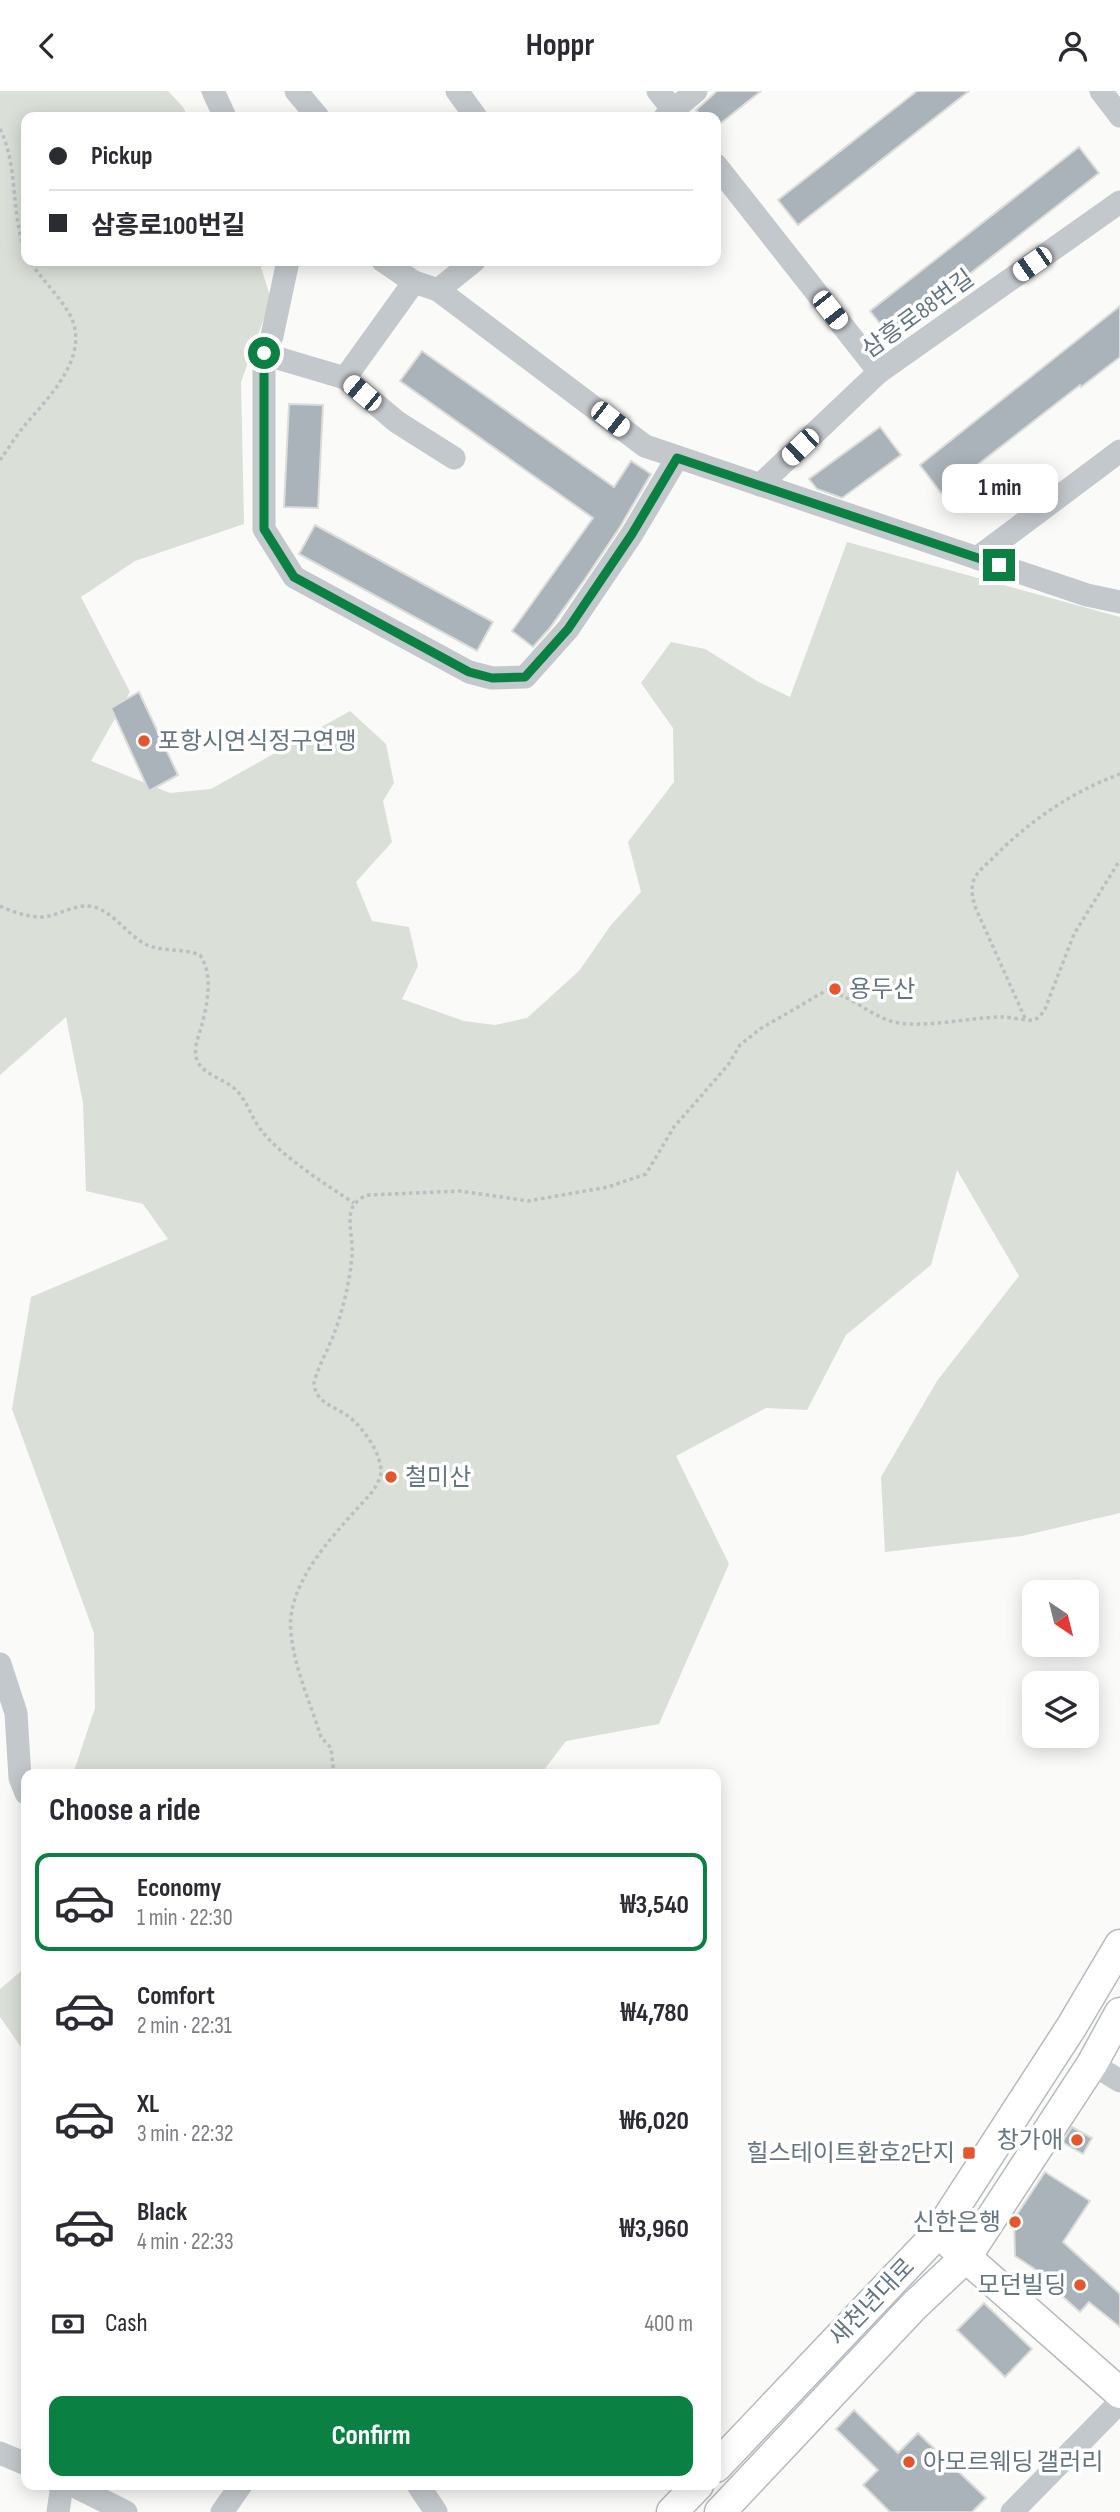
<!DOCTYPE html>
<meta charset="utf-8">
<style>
body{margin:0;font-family:"Sofia Sans Condensed","Noto Sans KR",sans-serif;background:#f7f7f7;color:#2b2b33;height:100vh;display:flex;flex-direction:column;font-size:26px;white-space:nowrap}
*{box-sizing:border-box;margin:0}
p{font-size:23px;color:#7c7c81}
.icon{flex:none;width:38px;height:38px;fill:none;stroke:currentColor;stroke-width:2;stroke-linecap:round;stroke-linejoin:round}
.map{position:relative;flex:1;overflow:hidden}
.details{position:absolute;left:21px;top:1678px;width:700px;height:721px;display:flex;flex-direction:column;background:#fff;border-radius:14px;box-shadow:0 4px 18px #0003}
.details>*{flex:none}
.guide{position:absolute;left:21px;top:21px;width:700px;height:154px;border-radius:14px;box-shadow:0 4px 18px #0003;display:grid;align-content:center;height:154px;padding:0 28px;background:#fff}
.needle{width:46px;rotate:145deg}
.buttons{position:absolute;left:1022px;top:1489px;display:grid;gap:14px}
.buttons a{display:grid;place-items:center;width:77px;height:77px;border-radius:14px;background:#fff;box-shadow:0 4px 18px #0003;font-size:35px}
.end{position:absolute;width:32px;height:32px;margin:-16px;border:9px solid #0b8043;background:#fff;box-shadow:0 0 0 4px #fff}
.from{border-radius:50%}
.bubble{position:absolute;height:49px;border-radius:14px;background:#fff;box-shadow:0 4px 18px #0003;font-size:23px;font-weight:700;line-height:49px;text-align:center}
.car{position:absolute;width:21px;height:42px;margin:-21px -10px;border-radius:9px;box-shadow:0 0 5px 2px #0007;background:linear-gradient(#fff 24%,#345 0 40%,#fff 0 76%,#345 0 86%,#fff 0)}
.guide b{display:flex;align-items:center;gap:24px;height:66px;font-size:26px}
.guide b+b{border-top:2px solid #e1e1e2}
.guide i{width:18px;height:18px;background:#2b2b33}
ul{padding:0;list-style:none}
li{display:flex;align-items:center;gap:21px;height:98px;margin:0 14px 10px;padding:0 14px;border:4px solid transparent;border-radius:14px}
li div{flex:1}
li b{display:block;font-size:26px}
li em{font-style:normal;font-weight:700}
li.active{border-color:#0b8043}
li>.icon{width:63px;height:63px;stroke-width:1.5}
h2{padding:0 28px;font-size:32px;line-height:84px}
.pay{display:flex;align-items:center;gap:18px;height:77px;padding:0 28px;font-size:26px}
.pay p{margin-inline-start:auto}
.button{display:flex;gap:14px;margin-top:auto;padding:14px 28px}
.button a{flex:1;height:80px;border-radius:14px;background:#0b8043;color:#fff;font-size:28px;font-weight:700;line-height:80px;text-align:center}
header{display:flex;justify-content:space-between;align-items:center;height:91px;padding:0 28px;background:#fff;font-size:32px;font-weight:700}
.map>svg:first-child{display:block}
.green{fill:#dadfd7}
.building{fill:#aab3b9;stroke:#dcdcda;stroke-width:2}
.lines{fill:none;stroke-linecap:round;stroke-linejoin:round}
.major-casing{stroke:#b5babe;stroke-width:33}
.path{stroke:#bbbfc2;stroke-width:3.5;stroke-dasharray:3.5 3.5;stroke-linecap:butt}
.minor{stroke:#c3c8cc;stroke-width:23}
.major{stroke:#fff;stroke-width:30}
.route{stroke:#0b8043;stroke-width:9}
.poi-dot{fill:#e4572e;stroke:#fff;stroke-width:2.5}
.labels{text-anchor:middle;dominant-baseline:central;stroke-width:7;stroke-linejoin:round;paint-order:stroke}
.street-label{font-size:24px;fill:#657683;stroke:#fff}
.poi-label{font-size:24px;fill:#657683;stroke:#fff;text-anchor:start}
</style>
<header><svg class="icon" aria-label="back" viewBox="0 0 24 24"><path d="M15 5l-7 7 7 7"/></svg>Hoppr<svg class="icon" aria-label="person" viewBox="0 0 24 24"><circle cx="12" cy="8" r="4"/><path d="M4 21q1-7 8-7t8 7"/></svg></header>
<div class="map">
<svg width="1120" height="2421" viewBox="0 0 1120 2421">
<rect width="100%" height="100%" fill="#fafaf8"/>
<!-- green -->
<g class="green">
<path d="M0 0H168L183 16 188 26H26V170H259L271 208 241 291 244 433 135 470 81 506 130 601 91 670 170 702 211 698 350 620 386 653 394 692 383 710 392 751 356 791 372 830 409 836 418 875 402 908 464 930 495 934 527 927 579 880 611 834 641 801 628 751 674 691 673 637 641 592 671 551 705 558 757 590 790 606 847 451 1120 526V1422L1022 1445 885 1461 881 1386 937 1290 1019 1185 957 1079 931 1174 846 1244 807 1319 766 1317 676 1365 729 1473 659 1633 566 1650 541 1683H75L74 1680 95 1617 94 1542 12 1318 31 1206 168 1148 143 1113 86 1100 83 1012 66 926 0 984Z"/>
<path d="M26 1876V1963L0 1926V1898Z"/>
</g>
<!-- building -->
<g class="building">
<path d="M717 0H761L716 36V26H702L696 19Z"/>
<path d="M917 0H969L798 134 778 109Z"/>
<path d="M1079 56 1099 82 890 245 870 220Z"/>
<path d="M1120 215V266L1081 296 1080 294 941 402 920 374Z"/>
<path d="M422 260 614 396 631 370 651 383 620 436 585 488 549 538 533 556 512 540 593 427 400 290Z"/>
<path d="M289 313 323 314 318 417 284 416Z"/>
<path d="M880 336 901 364 842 407 817 398 809 388Z"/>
<path d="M315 434 493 531 477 560 299 463Z"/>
<path d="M139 601 178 684 149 700 111 617Z"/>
<path d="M1072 2036 1092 2047 1083 2063 1062 2051Z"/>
<path d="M1045 2081 1090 2110 1063 2151 1120 2203V2236L1089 2211 1080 2221 1053 2197 1057 2193 1015 2165 1014 2128Z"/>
<path d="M984 2212 1032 2258 1005 2286 957 2239Z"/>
<path d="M854 2319 898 2362 918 2342 986 2407 972 2421H890L863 2394 878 2379 836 2338Z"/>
</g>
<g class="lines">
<defs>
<g id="major">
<path d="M952 2154 1120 2302"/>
<path d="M716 2376 938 2142 1072 1935 1120 1854"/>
<path d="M672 2421 698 2394"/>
<path d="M720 2421 914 2215 966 2166 1092 1973 1120 1922"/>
</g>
</defs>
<!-- major casing -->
<use href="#major" class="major-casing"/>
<!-- path -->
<g class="path">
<path d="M0 38C19 76 10 123 26 162"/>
<path d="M0 369C8 358 16 345 25 334 48 307 90 266 71 226 63 209 41 188 30 170"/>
<path d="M0 815C13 821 27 826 42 826 60 825 76 811 94 816 115 822 128 845 147 854 164 861 183 857 200 864 214 884 207 915 201 937 198 947 193 958 197 969 202 983 224 988 235 998 247 1009 251 1026 261 1039 281 1065 325 1093 354 1112"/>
<path d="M1025 927 976 818C973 809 971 801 973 791 976 781 986 774 994 766 1028 731 1073 700 1120 683"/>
<path d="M334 1684 331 1657 321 1646C311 1614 294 1576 291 1542 285 1489 340 1438 372 1401 376 1395 380 1389 381 1381 381 1361 363 1337 348 1325 334 1315 316 1312 314 1293 317 1277 326 1263 332 1248 342 1223 350 1191 352 1164 354 1140 339 1113 369 1104L460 1100 528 1110 608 1096 646 1083 674 1036 728 974 740 954 760 938 827 899C850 905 868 922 890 930 919 939 970 926 1002 926 1011 926 1027 930 1034 929 1040 927 1042 922 1045 918L1074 843 1120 769"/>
</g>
<!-- minor -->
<g class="minor">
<path d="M213 0 225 26"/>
<path d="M296 0 318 26"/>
<path d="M457 0 476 26"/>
<path d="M658 0 679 26"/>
<path d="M1101 0 1120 25"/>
<path d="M665 26 696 0"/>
<path d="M716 74 879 281"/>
<path d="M288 170 272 245 264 263V438L294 486 469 581 492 587 525 586 568 538 632 443 677 367"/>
<path d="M383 170 414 191 438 199 645 355 1087 504 1120 511"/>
<path d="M414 191 345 287 397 331 454 367"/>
<path d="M438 199 474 170"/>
<path d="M264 263 345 287"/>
<path d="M760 394 879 281 1120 111"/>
<path d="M977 467 1120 360"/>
<path d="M0 1573 16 1622 20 1687 26 1702"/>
<path d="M1092 1973 1120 1990"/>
<path d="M0 2362 26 2373"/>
<path d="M72 2394 126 2421"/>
<path d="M418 2394 436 2421"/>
<path d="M58 2421 62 2394"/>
<path d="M222 2421 241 2394"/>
<path d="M1012 2421 1120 2311"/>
</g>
<!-- major -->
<use href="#major" class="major"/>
</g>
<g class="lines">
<!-- route -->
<path class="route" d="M264 262V438L294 486 469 581 492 587 525 586 568 538 632 443 677 367 999 474"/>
</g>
<!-- markers -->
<g class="poi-dot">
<circle cx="144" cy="650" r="7"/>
<circle cx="835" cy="898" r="7"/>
<circle cx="391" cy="1386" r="7"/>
<circle cx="1077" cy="2049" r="7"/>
<rect x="962" y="2055" width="14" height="14" rx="3.5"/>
<circle cx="1015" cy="2131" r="7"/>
<circle cx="1080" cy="2194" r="7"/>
<circle cx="909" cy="2371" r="7"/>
</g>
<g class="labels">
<!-- street labels -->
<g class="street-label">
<text transform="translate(918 223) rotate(-36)">삼흥로88번길</text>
<text transform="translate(872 2211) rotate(-46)">새천년대로</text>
</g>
<!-- poi labels -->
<g class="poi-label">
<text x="158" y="650">포항시연식정구연맹</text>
<text x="849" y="898">용두산</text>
<text x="405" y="1386">철미산</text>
<text x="1063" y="2049" text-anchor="end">창가애</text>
<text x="955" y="2062" text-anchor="end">힐스테이트환호2단지</text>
<text x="1001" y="2131" text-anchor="end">신한은행</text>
<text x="1066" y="2194" text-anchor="end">모던빌딩</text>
<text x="923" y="2371">아모르웨딩 갤러리</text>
</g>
</g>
</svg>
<div class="buttons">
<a><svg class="needle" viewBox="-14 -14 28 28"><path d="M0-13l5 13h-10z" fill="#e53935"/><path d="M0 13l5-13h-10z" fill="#7c7c81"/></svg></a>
<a><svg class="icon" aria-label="layers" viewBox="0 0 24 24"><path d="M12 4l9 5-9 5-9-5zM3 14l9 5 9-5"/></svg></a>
</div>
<i class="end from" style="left:264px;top:262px"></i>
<i class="end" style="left:999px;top:474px"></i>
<div class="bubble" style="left:942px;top:373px;width:116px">1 min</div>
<i class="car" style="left:1032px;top:173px;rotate:235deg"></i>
<i class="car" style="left:830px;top:219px;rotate:142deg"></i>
<i class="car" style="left:362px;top:302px;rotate:310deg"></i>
<i class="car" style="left:610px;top:328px;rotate:128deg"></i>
<i class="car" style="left:800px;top:356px;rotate:226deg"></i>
<div class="guide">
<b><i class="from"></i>Pickup</b>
<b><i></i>삼흥로100번길</b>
</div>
<section class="details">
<h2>Choose a ride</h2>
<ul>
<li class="active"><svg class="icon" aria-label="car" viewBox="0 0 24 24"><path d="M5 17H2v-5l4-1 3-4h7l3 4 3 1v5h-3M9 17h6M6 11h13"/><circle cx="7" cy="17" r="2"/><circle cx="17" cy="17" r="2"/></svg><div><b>Economy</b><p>1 min · 22:30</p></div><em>₩3,540</em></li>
<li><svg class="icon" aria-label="car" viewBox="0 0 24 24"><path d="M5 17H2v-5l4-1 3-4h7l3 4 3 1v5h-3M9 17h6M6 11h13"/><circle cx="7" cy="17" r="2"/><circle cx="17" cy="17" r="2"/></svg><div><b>Comfort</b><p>2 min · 22:31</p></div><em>₩4,780</em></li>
<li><svg class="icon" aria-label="car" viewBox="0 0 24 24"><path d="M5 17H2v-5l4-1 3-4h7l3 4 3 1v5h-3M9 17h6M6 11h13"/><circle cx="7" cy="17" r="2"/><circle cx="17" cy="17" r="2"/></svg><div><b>XL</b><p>3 min · 22:32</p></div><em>₩6,020</em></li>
<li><svg class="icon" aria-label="car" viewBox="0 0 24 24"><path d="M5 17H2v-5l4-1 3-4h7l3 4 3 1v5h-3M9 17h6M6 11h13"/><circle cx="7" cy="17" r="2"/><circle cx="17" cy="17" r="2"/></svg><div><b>Black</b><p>4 min · 22:33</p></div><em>₩3,960</em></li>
</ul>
<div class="pay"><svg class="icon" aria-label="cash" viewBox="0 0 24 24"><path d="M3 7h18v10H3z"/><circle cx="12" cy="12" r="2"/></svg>Cash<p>400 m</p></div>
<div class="button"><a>Confirm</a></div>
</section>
</div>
